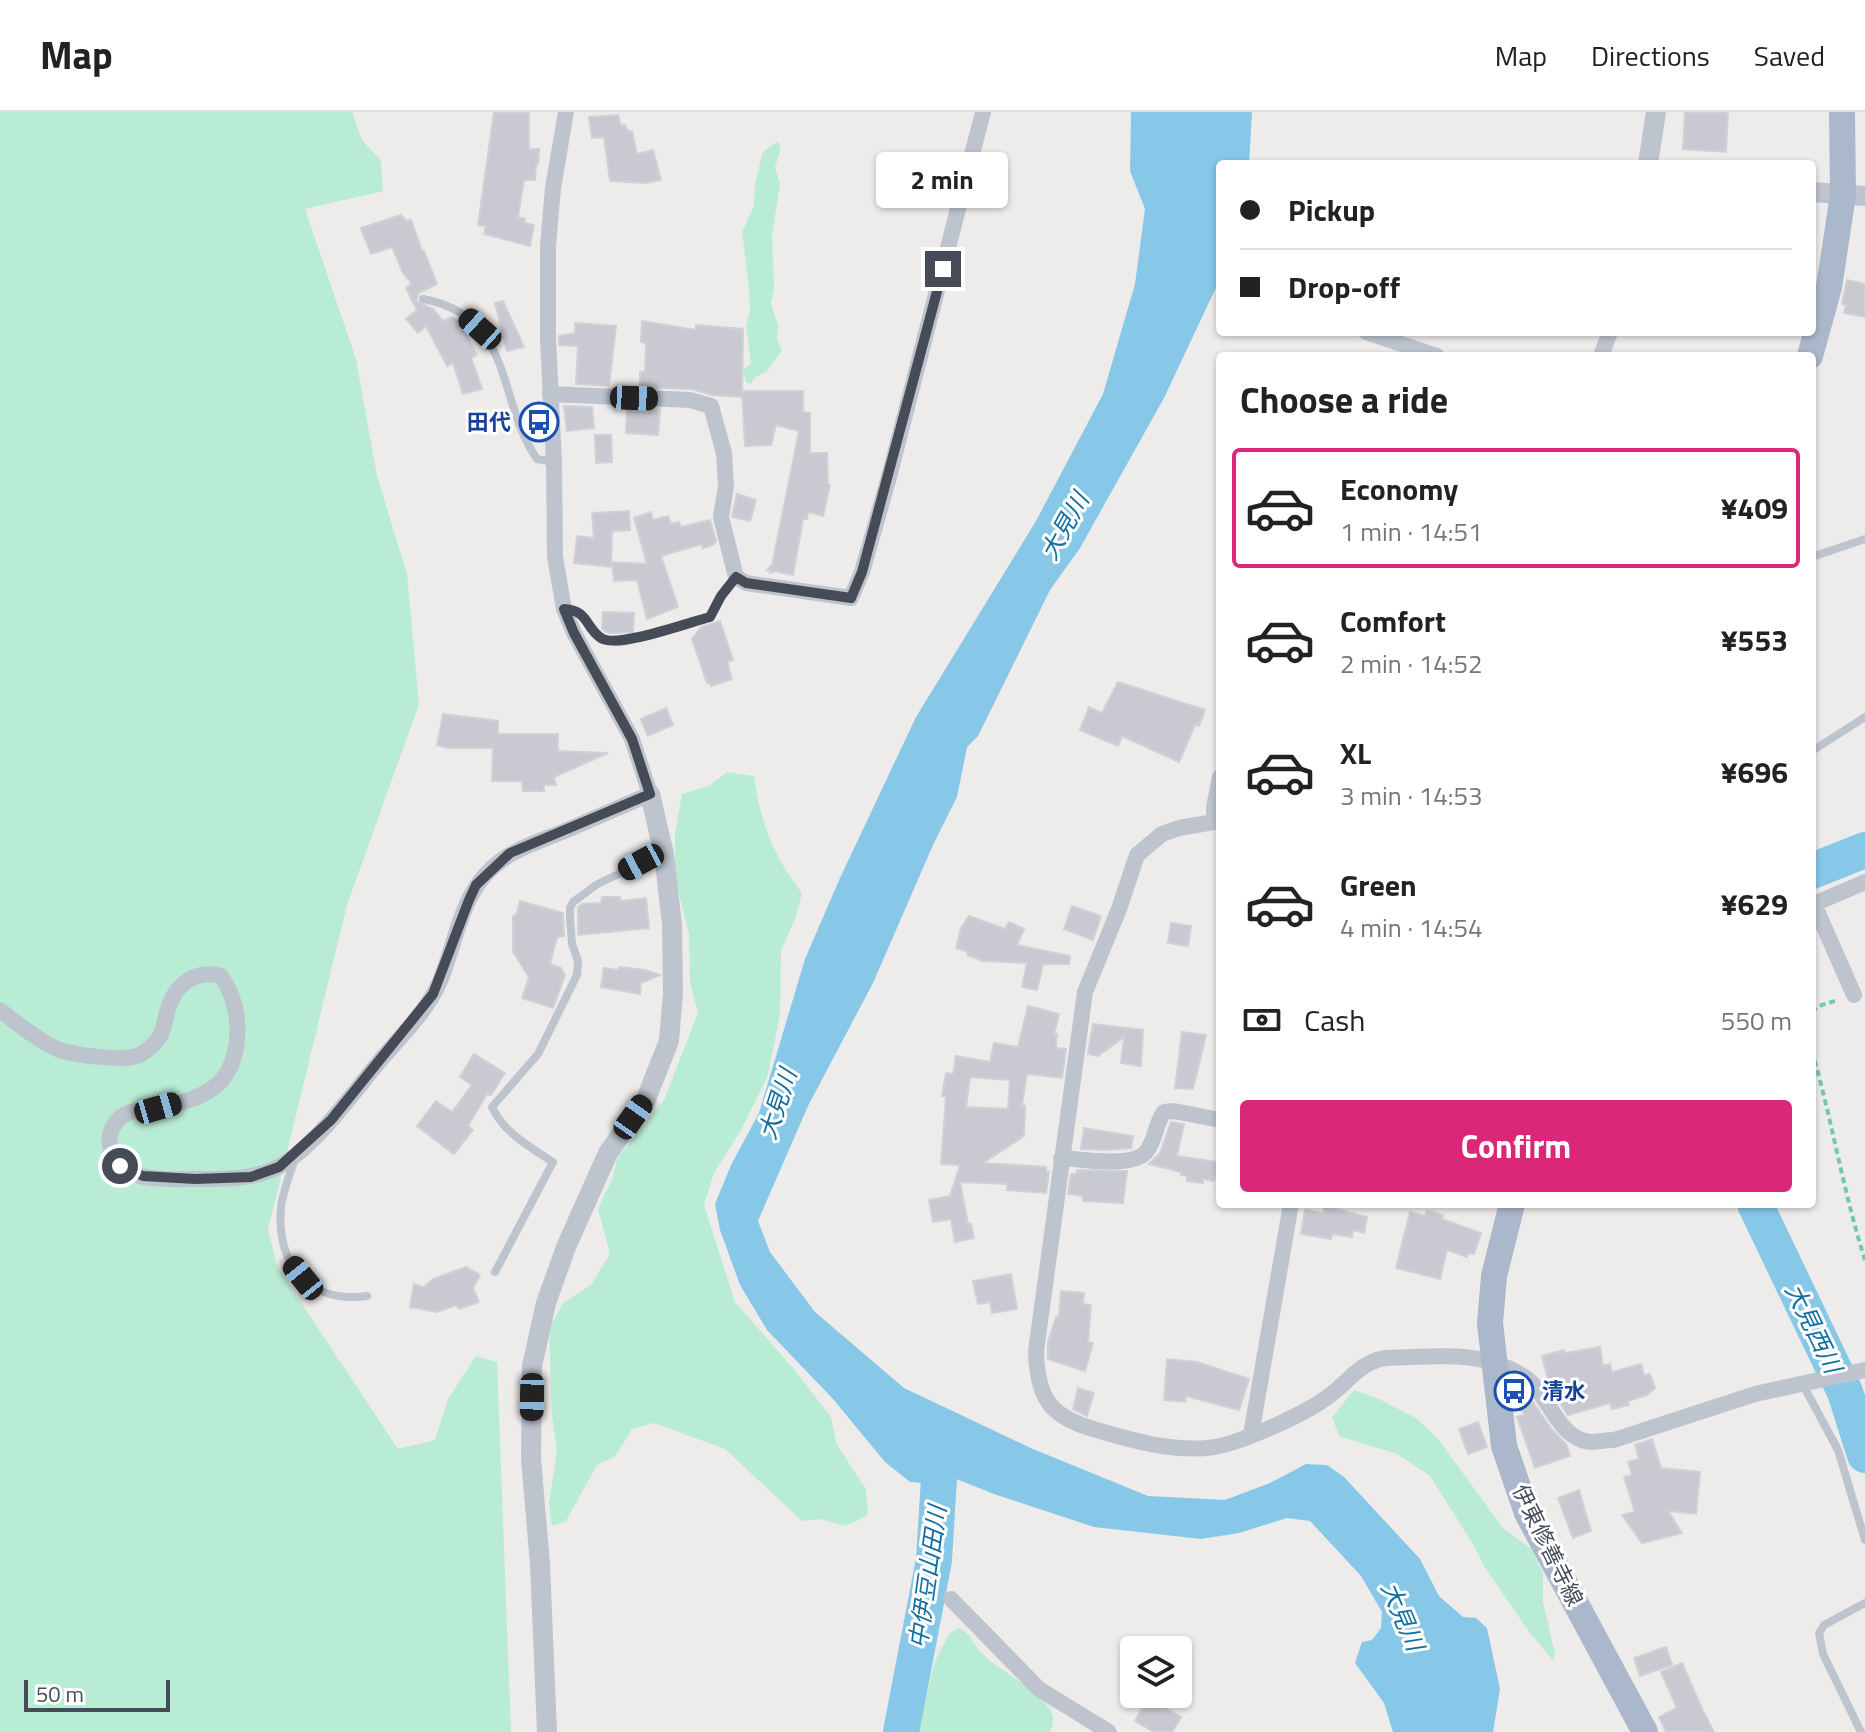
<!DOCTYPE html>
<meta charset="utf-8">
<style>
body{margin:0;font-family:"Titillium Web","Noto Sans JP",sans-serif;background:#f6f6f6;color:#222;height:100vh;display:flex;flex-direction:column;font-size:30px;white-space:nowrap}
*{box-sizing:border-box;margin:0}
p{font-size:26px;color:#767676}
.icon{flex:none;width:44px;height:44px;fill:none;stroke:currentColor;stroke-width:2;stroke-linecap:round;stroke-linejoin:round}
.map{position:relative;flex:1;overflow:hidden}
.details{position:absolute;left:1216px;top:240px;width:600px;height:856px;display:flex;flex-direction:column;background:#fff;border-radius:8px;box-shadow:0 2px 6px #0004}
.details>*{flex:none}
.hud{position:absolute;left:1216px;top:48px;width:600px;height:176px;border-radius:8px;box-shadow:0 2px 6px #0004;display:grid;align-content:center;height:176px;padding:0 24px;background:#fff}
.controls{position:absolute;left:1120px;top:1524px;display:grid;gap:16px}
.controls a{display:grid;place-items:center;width:72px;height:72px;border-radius:8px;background:#fff;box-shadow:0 2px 6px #0004;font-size:40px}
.scale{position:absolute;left:24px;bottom:20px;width:146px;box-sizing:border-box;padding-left:8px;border:4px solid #454c58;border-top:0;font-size:22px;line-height:28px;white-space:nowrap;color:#454c58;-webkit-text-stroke:6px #fff;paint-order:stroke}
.end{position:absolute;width:36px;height:36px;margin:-18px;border:10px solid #454c58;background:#fff;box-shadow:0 0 0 4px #fff}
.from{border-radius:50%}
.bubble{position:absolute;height:56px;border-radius:8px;background:#fff;box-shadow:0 2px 6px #0004;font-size:26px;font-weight:700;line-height:56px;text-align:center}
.car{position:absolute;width:24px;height:48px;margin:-24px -12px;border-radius:10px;box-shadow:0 0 6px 2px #0007;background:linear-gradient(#222 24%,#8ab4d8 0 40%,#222 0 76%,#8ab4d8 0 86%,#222 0)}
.hud b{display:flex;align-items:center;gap:28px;height:76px;font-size:30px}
.hud b+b{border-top:2px solid #e0e0e0}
.hud i{width:20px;height:20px;background:#222}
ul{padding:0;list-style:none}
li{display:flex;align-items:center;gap:24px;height:120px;margin:0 16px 12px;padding:0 8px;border:4px solid transparent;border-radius:8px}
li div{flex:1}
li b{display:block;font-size:30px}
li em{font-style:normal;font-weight:700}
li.current{border-color:#db2777}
li>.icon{width:72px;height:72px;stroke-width:1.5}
h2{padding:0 24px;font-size:36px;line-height:96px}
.pay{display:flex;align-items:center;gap:20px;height:88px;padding:0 24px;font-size:30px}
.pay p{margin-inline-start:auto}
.action{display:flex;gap:16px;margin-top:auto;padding:16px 24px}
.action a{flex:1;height:92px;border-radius:8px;background:#db2777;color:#fff;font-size:32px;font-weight:700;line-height:92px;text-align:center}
header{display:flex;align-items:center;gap:48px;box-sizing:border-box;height:112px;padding:0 40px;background:#fff;border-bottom:2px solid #e0e0e0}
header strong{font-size:38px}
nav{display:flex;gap:44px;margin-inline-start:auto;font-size:28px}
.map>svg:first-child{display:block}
.green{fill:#b9ecd4}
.water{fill:#87c7e8}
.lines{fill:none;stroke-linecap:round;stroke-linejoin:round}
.river{stroke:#87c7e8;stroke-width:36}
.building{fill:#c9cad1;stroke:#d0d1d7;stroke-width:2;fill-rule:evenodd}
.path{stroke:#73c9aa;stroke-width:4;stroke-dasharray:6 4;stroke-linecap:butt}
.service{stroke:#bdc4ce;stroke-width:8}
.minor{stroke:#bdc4ce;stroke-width:16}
.tertiary{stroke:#bdc4ce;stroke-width:20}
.primary{stroke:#abb7ca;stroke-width:26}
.route{stroke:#454c58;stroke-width:10}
.labels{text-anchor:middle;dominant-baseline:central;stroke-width:6;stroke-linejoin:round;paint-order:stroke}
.transit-label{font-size:22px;font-weight:bold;fill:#164399;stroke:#fff;text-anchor:end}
.street-label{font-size:22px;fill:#454c58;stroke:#fff}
.water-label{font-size:24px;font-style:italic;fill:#106ea0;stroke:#fff}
</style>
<header>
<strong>Map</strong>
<nav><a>Map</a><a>Directions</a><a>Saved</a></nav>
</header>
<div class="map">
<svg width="1865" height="1620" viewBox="0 0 1865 1620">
<rect width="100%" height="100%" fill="#eeeceb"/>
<!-- green -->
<g class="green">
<path d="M0 0H352L362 28 381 49 383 79 305 97 356 247 377 364 407 462 419 592 347 793 268 1118 277 1154 398 1337 435 1328 448 1287 476 1244 497 1250 511 1620H0Z"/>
<path d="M778 29 781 37 775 55 780 72 772 124 774 176 771 192 778 213 777 227 782 239 766 260 755 265 751 272 746 270 743 258 751 252 746 214 750 200 749 175 742 120 754 94 755 71 763 40Z"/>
<path d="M727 660 754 664C761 712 772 742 802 781L795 807 781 839 780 903 767 966 741 1018 714 1061 704 1093 735 1190 793 1256 831 1305 837 1333 866 1377 868 1403 846 1414 820 1407 802 1409 725 1337 654 1311 632 1317 615 1344 597 1353 566 1409 552 1414 549 1391 557 1339 552 1304 549 1217 563 1191 591 1173 610 1142 598 1097 613 1065 617 1046 664 988 698 901 690 870 689 822 675 766V721L682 682 709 674Z"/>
<path d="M1354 1278 1379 1287 1416 1306 1438 1327 1503 1416 1532 1437 1543 1462V1490L1555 1542 1553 1548 1530 1521 1484 1454 1473 1432 1430 1364 1397 1342 1339 1324 1332 1305Z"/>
<path d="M958 1516C972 1521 973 1533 983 1543 1004 1561 1032 1574 1049 1596 1054 1603 1054 1612 1050 1620H917L935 1549 949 1522Z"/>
</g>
<!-- water -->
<path class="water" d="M1131 0H1252L1249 52H1220V167L1164 286 1080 436 1050 478 978 624 967 635 957 685 933 733 873 871 808 994 758 1109 770 1140 815 1200 904 1276 1033 1337 1148 1384 1225 1388 1270 1371 1306 1352 1327 1353 1344 1365 1420 1447 1439 1484 1463 1505 1476 1506 1487 1516 1500 1577 1493 1620H1393L1384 1591 1355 1551 1362 1530 1372 1528 1381 1516 1382 1500 1361 1464 1310 1409 1287 1406 1239 1421 1201 1427 1094 1415 994 1382 954 1366 922 1371 910 1370 885 1350 833 1287 767 1218 740 1173 720 1118 715 1092 731 1053 759 1001 805 847 840 766 916 605 1036 409 1103 282 1135 172 1145 97 1130 59Z"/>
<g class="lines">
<!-- river -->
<g class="river">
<path d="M1812 759 1865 738"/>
<path d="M1755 1092 1845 1280 1865 1343"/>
<path d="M901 1620 934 1448 940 1350 933 1319"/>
</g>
</g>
<!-- building -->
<g class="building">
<path d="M494 0H529V37H539L538 52H536L535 68H524L518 105 525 107 524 111 534 113 530 134 484 122 486 114 478 113Z"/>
<path d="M1685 0H1728L1726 40 1683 37Z"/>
<path d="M618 3 621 14 625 13 628 19H632L637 42 653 38 661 68 646 71 610 69 604 25 592 26 589 5Z"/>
<path d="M401 103 406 109 411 108 422 139H424L437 172 419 181 416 189 433 197 443 209 452 205 460 210 477 243 471 246 482 277 463 282 453 251 447 254 426 214 418 221 406 207 417 198 406 176 411 172 410 169 403 161 392 135 371 142 361 116Z"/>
<path d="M1847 168 1865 172V205L1844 201 1846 193 1842 192Z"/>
<path d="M503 189 524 235 507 239 495 191Z"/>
<path d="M642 209 696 218V213L743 217 742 285 713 283 691 277 640 275V260H645L646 231 641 230Z"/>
<path d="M575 211 616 214 609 274 576 272 578 234 559 233V224L575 221Z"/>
<path d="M742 279H803V300L810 301V341H827L828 372 830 373 823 404 808 400 807 407H803L793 463 775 459 770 461 771 459 767 458 772 453 799 319 776 313 771 333 745 334Z"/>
<path d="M564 294 592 295 594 316 567 319Z"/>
<path d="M627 296 660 298 658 323 626 321Z"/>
<path d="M595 323H611L612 350 596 351Z"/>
<path d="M737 382 756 388 750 409 732 405Z"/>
<path d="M629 399 630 418 612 419 611 455 574 451 577 424 594 426 592 401Z"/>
<path d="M651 400 653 408 668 404 671 412 679 410 681 415 710 408 716 429 713 433 703 436 702 432 661 444 678 495 647 507 637 468 614 469 612 450 647 452 634 406Z"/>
<path d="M603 500 634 501 633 520 608 521 602 517Z"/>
<path d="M720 509 733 548 727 550 732 567 711 574 709 570 707 571 692 527 701 515Z"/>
<path d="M1118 570 1205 598 1199 614 1195 613 1179 650 1122 624 1118 634 1080 618 1089 595 1102 601Z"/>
<path d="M666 596 673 613 648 624 641 607Z"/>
<path d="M443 602 498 609V622H558V639L608 641 554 665 556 673H544V679H523L522 669H492L493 636H449L437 633Z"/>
<path d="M602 785H620V789L646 786 649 816 578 823V795L582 792 601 791Z"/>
<path d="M520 789 563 801 564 824 557 825 550 852 561 856 565 863 553 896 522 886 529 865 513 840V805L517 801Z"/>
<path d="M1072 794 1101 804 1093 828 1064 817Z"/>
<path d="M969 804 1005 817 1009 810 1024 817 1017 833 1070 844 1069 852H1043L1037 878 1022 875 1027 851 983 849 967 843 968 840 956 836 961 816Z"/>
<path d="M1171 811 1191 814 1188 834 1168 831Z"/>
<path d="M619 855 646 858 660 863 641 871 640 882 601 875 604 856 618 858Z"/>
<path d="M1028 894 1059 902 1054 922H1057L1056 936 1066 937 1062 966 1027 962 1022 993 1025 994 1024 1024 983 1051 1046 1055V1060H1049L1046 1081 1007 1078V1072L960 1070 968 1112H971L974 1126 955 1130 951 1107 933 1110 929 1088 950 1084 960 1053 941 1052 946 985 942 984 946 961 953 962 956 944 990 950 994 931 1018 935ZM970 965 1010 968 1008 997 966 995Z"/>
<path d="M1093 912 1143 918 1141 954 1121 951 1124 925 1098 944 1088 942Z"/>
<path d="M1182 920 1206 923 1193 977 1175 976Z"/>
<path d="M474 942 505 961 491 983 487 982 468 1014 473 1018 454 1042 417 1014 436 989 452 1000 472 973 460 965Z"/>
<path d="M1171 1010 1184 1012 1177 1044 1217 1050 1214 1069 1203 1067V1071L1187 1069V1064L1181 1063V1060L1149 1052 1160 1041Z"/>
<path d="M1084 1016 1133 1024 1131 1036 1106 1038 1081 1037Z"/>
<path d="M1077 1058 1127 1059 1123 1091 1083 1089V1084L1068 1082 1071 1062H1077Z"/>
<path d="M1325 1094 1367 1105 1364 1121 1353 1118 1352 1125 1332 1122 1331 1127 1301 1122 1305 1098 1323 1101Z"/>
<path d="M1427 1099 1443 1103 1442 1107 1481 1121 1474 1142 1469 1141 1467 1145 1447 1138 1440 1167 1396 1156 1410 1100 1425 1104Z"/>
<path d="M466 1155 480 1163 473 1176 479 1190 459 1197 456 1193 437 1200 410 1195 414 1172 424 1175 433 1167Z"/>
<path d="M1011 1162 1017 1197 992 1201 990 1190 978 1192 973 1169Z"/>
<path d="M1061 1179 1084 1181 1083 1192 1091 1193 1088 1230 1093 1231 1085 1259 1048 1247V1230L1056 1205H1059Z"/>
<path d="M1600 1235 1603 1254 1610 1252 1612 1260 1641 1252 1644 1263 1650 1262 1655 1276 1647 1283 1628 1289 1629 1293 1612 1297 1610 1291 1568 1303 1550 1276 1542 1244 1564 1238 1565 1241Z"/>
<path d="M1167 1247 1197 1250 1249 1267 1239 1298 1186 1284 1185 1290 1164 1288Z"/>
<path d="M1078 1276 1094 1281 1087 1304 1073 1297Z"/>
<path d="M1528 1283 1552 1318 1566 1332 1570 1344 1535 1356 1517 1305 1524 1303 1518 1286Z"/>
<path d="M1478 1310 1487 1335 1468 1342 1459 1317Z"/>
<path d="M1652 1327 1661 1356 1700 1360 1696 1402 1668 1399 1682 1421 1642 1431 1622 1403 1635 1400 1624 1365 1632 1363 1628 1350 1639 1347 1635 1333Z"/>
<path d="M1579 1378 1591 1419 1573 1426 1558 1386Z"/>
<path d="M1666 1535 1672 1553 1640 1564 1634 1546Z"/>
<path d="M1682 1551 1703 1599 1714 1620H1666L1659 1605 1677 1596 1661 1560Z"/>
<path d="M1148 1586 1181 1605 1172 1620H1154L1135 1609Z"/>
</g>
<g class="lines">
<!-- path -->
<g class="path">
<path d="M1812 900 1819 894 1838 888"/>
<path d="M1812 939C1832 1008 1843 1079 1865 1148"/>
</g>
<!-- service -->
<g class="service">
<path d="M423 187C515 204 496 288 537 347L554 350"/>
<path d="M1812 445 1865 427"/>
<path d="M564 497C598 499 586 536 628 529L710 505 721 484 736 465"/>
<path d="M1812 639 1865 605"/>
<path d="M295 1046C290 1062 283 1079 281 1095 276 1152 309 1192 367 1184"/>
<path d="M495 1160 553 1050C530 1035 504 1021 492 995L538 942 577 863 578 849 572 832 570 806V796L573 790 596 773 663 740"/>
<path d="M1802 1271 1838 1338 1865 1428"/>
<path d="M1861 1620 1823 1542 1819 1521 1824 1513 1865 1491"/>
</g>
<!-- minor -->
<g class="minor">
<path d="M1366 220 1437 244"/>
<path d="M1601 244 1610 220"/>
<path d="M550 282 690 288 711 294 724 341 726 374 721 405 736 465 746 471 851 486 862 460 889 365 983 0"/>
<path d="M1220 709 1179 716 1162 722 1137 743 1119 797 1085 880 1036 1239C1037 1289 1052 1306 1100 1319 1134 1329 1171 1339 1207 1336 1236 1334 1305 1302 1329 1284 1348 1270 1363 1247 1388 1246 1435 1245 1481 1237 1523 1264 1549 1280 1556 1326 1590 1330 1597 1330 1606 1328 1614 1328L1755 1282 1865 1258"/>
<path d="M1214 710V695L1220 665"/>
<path d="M1854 883 1814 792 1865 770"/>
<path d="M0 898C17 911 37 928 57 937 72 943 121 949 137 944 145 941 156 931 160 924 164 917 165 907 167 900 174 874 193 857 221 864 234 883 239 903 237 927 233 975 204 986 160 996 151 998 139 996 130 1000 107 1009 103 1036 120 1054 136 1070 175 1067 196 1067 224 1067 253 1068 278 1055 313 1037 353 981 378 951 399 926 427 900 440 869 455 834 460 788 488 760 510 737 539 730 567 718 595 706 623 694 650 682L632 627 574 521 564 497 555 445 554 350 548 228V134L553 76 566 0"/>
<path d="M1061 1046C1081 1047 1133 1056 1146 1040 1156 1028 1155 1012 1164 1000L1174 999 1220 1008"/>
<path d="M1251 1323 1291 1092"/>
<path d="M951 1487 1039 1577 1109 1620"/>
</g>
<!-- tertiary -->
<g class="tertiary">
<path d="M1648 52 1656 0"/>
<path d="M1812 80 1865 84"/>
<path d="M547 1620 540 1452 531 1347 532 1254 546 1191 566 1135 608 1041 646 987 669 929 673 881 672 813 664 742 650 682"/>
</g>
<!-- primary -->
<g class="primary">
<path d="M1810 244 1829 175 1843 83 1842 0"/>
<path d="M1512 1092 1494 1164 1490 1211 1504 1334 1527 1401 1645 1620"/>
</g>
</g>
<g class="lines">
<!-- route -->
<path class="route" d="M120 1054 143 1064 195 1067 251 1065 279 1055 331 1008 433 882 469 788 476 773 510 741 650 682 632 627 574 521 564 497C590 499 584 515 601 526 616 537 690 510 710 505L721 484 736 465 746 471 851 486 862 460 943 157"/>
</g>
<!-- icons -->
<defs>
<symbol id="bus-ring" viewBox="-11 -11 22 22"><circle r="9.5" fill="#fff" stroke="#1a4fb4" stroke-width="1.5"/><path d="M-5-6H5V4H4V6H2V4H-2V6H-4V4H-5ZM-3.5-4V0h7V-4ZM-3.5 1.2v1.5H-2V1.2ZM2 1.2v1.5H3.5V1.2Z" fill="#1a4fb4"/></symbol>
</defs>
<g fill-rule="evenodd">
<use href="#bus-ring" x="517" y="288" width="44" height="44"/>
<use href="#bus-ring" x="1492" y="1257" width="44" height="44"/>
</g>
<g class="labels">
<!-- transit labels -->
<g class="transit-label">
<text x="511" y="310">田代</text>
<text x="1542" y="1279" text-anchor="start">清水</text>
</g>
<!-- street labels -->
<g class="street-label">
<text transform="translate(1548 1433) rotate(64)">伊東修善寺線</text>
</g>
<!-- water labels -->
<g class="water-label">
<text transform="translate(1064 414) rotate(-61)">大見川</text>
<text transform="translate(777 992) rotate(-72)">大見川</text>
<text transform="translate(1814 1216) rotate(64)">大見西川</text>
<text transform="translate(927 1465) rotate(-82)">中伊豆山田川</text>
<text transform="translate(1403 1504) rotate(67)">大見川</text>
</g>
</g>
</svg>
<div class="controls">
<a><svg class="icon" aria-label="layers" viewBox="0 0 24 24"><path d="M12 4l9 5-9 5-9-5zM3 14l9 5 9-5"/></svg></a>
</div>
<div class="scale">50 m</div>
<i class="end from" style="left:120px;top:1054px"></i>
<i class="end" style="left:943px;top:157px"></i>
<div class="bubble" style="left:876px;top:40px;width:132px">2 min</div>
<i class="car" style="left:480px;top:217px;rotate:312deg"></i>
<i class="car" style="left:634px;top:286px;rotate:92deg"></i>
<i class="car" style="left:641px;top:750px;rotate:242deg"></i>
<i class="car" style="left:158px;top:996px;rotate:74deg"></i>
<i class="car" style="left:633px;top:1005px;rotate:35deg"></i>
<i class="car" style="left:303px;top:1166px;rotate:321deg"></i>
<i class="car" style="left:532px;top:1285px;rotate:181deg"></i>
<div class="hud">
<b><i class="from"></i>Pickup</b>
<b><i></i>Drop-off</b>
</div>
<section class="details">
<h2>Choose a ride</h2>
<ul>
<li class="current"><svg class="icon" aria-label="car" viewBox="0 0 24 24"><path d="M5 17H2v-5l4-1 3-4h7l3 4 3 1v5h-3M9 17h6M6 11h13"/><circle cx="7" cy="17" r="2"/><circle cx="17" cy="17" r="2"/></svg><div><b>Economy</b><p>1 min · 14:51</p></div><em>¥409</em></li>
<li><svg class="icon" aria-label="car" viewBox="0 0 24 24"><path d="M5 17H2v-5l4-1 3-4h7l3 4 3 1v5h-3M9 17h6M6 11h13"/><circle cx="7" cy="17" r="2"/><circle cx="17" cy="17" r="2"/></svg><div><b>Comfort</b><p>2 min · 14:52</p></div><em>¥553</em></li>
<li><svg class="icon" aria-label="car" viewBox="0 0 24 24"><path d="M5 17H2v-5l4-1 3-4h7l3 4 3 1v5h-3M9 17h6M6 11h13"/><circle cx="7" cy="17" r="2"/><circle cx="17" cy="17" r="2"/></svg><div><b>XL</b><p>3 min · 14:53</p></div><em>¥696</em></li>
<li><svg class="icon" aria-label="car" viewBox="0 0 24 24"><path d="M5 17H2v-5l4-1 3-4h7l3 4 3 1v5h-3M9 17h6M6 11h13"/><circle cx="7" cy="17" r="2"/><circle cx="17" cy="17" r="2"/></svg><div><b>Green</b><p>4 min · 14:54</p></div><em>¥629</em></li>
</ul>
<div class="pay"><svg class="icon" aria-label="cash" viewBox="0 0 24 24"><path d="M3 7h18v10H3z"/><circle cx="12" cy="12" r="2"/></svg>Cash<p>550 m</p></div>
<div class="action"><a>Confirm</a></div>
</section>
</div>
